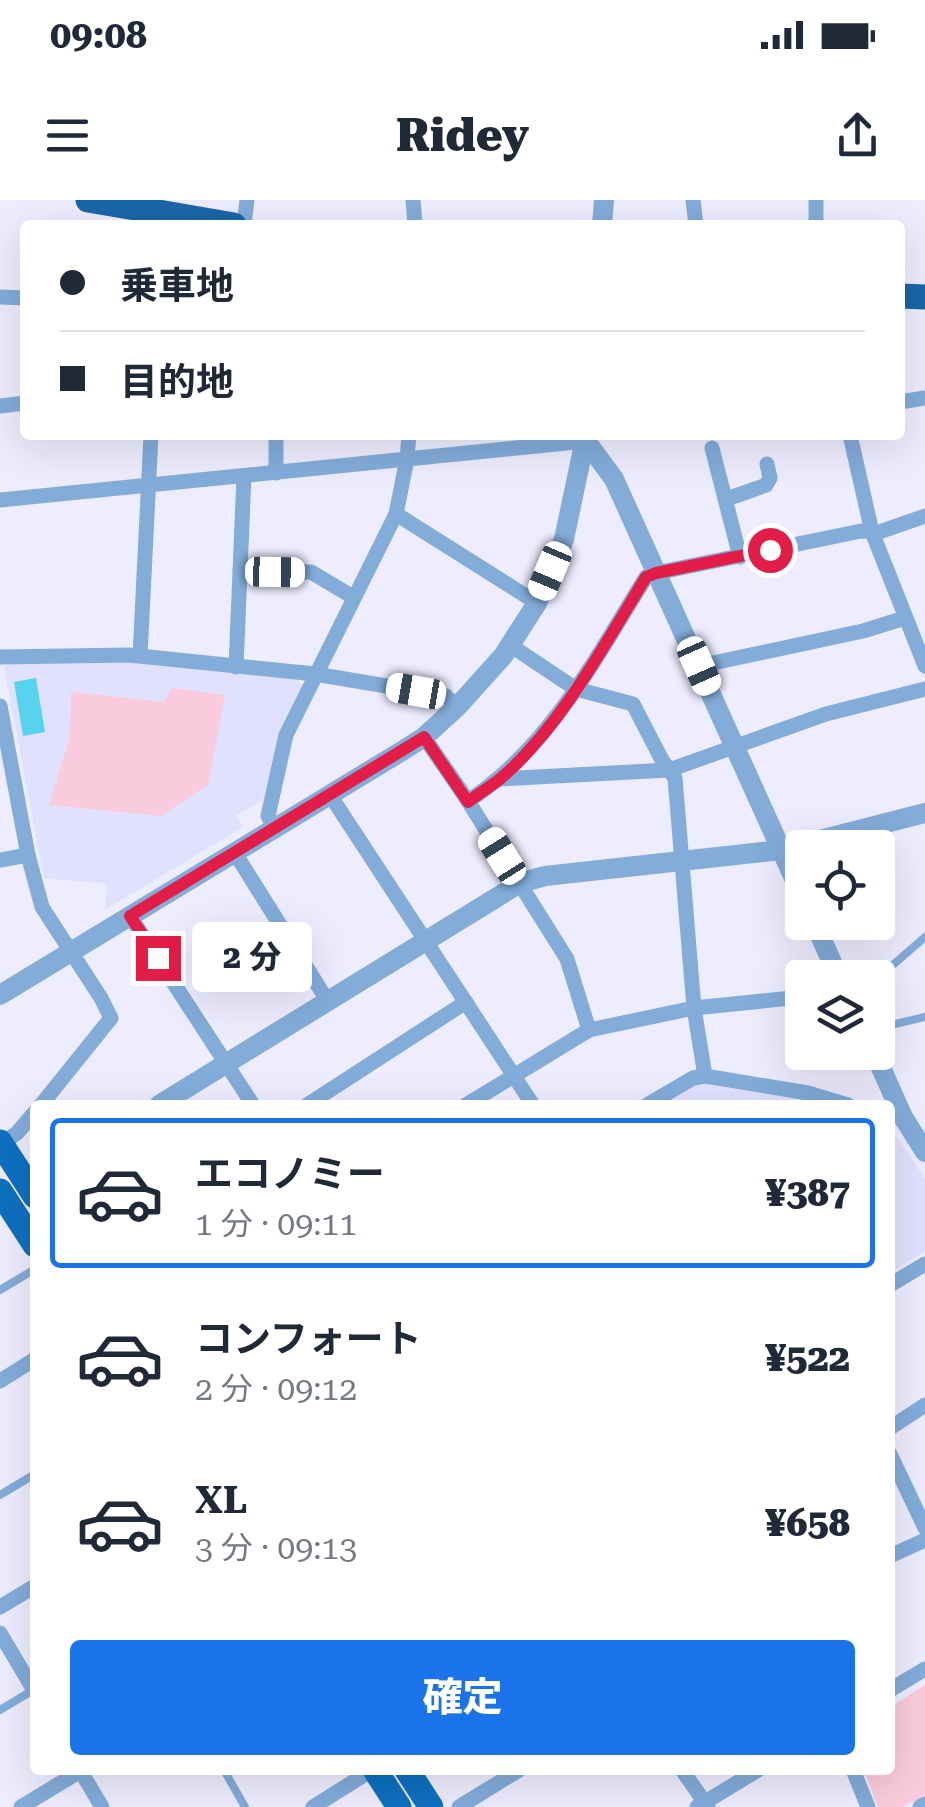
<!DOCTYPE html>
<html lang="ja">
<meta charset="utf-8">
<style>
body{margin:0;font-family:"Roboto Serif","Noto Sans JP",serif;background:#f6f6f7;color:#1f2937;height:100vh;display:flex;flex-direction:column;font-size:38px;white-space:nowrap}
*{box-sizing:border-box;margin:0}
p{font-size:32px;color:#747a83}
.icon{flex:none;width:55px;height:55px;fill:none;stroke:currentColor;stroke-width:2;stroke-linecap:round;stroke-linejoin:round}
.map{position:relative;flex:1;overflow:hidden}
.details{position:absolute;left:30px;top:900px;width:865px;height:675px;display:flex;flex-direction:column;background:#fff;border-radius:10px;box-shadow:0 10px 40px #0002}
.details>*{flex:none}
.hud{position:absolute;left:20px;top:20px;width:885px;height:220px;border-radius:10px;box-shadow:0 10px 40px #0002;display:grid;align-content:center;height:220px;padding:0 40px;background:#fff}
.tools{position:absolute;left:785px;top:630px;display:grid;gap:20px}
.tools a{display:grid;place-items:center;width:110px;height:110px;border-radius:10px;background:#fff;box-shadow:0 10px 40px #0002;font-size:50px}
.end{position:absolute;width:45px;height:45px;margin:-22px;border:12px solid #e11d48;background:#fff;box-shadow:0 0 0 5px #fff}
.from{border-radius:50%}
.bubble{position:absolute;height:70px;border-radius:10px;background:#fff;box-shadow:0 10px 40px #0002;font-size:32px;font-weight:800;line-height:70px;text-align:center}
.car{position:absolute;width:30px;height:60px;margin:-30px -15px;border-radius:12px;box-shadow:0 0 8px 2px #0007;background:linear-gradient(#fff 24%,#345 0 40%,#fff 0 76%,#345 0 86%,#fff 0)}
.hud b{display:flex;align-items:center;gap:35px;height:95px;font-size:38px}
.hud b+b{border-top:2px solid #e0e1e3}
.hud i{width:25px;height:25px;background:#1f2937}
ul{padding:18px 0 0;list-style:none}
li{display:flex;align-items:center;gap:30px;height:150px;margin:0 20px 15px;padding:0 20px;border:5px solid transparent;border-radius:10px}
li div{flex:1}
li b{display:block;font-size:38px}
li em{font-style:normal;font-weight:800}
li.active{border-color:#1a73e8}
li>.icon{width:90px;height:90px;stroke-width:1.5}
.action{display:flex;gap:20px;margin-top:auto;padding:20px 40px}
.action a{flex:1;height:115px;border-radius:10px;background:#1a73e8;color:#fff;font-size:40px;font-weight:800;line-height:115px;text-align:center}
.status{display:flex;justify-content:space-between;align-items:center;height:70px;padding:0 50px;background:#fff;direction:ltr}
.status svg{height:28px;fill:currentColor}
header{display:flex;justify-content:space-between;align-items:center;height:130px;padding:0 40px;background:#fff;font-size:45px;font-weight:800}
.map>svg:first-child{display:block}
.built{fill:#e0e1fe}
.green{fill:#facbdc}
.water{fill:#57d3ef}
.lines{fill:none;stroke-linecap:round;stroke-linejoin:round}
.service{stroke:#83acd9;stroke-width:8}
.minor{stroke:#83acd9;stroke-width:15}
.tertiary{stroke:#83acd9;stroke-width:20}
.primary{stroke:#0e70c0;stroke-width:25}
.trunk{stroke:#1966a8;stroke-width:25}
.route{stroke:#e11d48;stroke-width:12}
</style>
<div class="status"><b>09:08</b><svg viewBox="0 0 49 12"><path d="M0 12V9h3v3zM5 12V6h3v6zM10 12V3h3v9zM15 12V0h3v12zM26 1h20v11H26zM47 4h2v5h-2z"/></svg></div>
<header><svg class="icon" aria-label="menu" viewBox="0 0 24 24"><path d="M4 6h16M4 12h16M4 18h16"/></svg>Ridey<svg class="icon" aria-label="share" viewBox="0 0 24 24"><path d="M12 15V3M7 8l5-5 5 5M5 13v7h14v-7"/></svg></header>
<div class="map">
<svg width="925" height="1607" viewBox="0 0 925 1607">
<rect width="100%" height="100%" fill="#ededff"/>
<!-- built -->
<g class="built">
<path d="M127 462 298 480 302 487 288 515 262 601 236 615 243 627 105 710 107 684 44 678 4 468 8 463Z"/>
<path d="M698 883 808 900 824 905H660Z"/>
<path d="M890 927 925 979V1051L890 1072Z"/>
</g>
<!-- green -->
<g class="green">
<path d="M172 488 225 495 208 585 161 616 49 605 70 536 71 492 164 502Z"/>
<path d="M925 1485V1596L903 1607H878L864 1570H890V1507Z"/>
</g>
<!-- water -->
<path class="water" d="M36 478 45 532 23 536 14 482Z"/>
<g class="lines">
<!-- service -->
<g class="service">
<path d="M866 778 894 764 925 737"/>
<path d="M878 828 925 817"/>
<path d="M0 1090 35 1069"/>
<path d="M0 1295 35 1274"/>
<path d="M0 1510 35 1489"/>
<path d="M224 1570 245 1607"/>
</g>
<!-- minor -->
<g class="minor">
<path d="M413 0 415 25"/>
<path d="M693 0 696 25"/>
<path d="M244 25 247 0"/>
<path d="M816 25V0"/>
<path d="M0 97 25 98"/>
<path d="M900 202 925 198"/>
<path d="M0 206 25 203"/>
<path d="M276 235V273"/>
<path d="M850 235 872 332 925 466"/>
<path d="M712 248 740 357"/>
<path d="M725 299C740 295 752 290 766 285L770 278 767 264"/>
<path d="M0 300 586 241"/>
<path d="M396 314 537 403"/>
<path d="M240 371 311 372 353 397"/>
<path d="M510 445 576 489 633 504 662 560 675 578 694 808 705 876"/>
<path d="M140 456 151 235"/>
<path d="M0 457 129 455 315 474 446 496 457 507"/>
<path d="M699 466 863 431 905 418"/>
<path d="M236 467 244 276"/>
<path d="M0 506 28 655 42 707 101 798 111 818 41 905"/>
<path d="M424 537 468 601 567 759 589 830"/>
<path d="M499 579 669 570 826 514 925 489"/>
<path d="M330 595 533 905"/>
<path d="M468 601C549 548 596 458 646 377L656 373 861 331 879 332 925 316"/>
<path d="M275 629 268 616 286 535 396 314 407 259 409 235"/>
<path d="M235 653 327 800"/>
<path d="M0 660 28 655"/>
<path d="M130 716 253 905"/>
<path d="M307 905 466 802"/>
<path d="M466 905 589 830 694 808 802 797"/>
<path d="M647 905 693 878 705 876 808 893 848 905"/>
<path d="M1 944 17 933 35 912"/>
<path d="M890 1085 925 1064"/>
<path d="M0 1181 35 1159"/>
<path d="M890 1228 925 1205"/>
<path d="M890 1254 925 1328"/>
<path d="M890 1356 925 1340"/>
<path d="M0 1407 35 1386"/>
<path d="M0 1433 35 1492"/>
<path d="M890 1490 925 1469"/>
<path d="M80 1570 102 1607"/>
<path d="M682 1570 708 1607"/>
<path d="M853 1570 868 1607"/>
<path d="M21 1607 82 1570"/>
<path d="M313 1607 372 1570"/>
<path d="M459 1607 519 1570"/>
<path d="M697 1607 758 1570"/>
<path d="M920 1607 925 1604"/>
</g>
<!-- tertiary -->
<g class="tertiary">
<path d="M602 25 604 0"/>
<path d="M586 241 614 279 802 696"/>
<path d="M814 722 839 778"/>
<path d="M0 795 402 551 424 537 457 507 503 456 537 403 564 339 586 235"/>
<path d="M874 852 903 917 925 952"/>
<path d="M159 905 520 683 545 676 781 650 925 613"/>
</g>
<!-- primary -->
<g class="primary">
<path d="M0 942 35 996"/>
<path d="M0 991 35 1045"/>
<path d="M375 1570 399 1607"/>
<path d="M407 1570 431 1607"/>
</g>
<!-- trunk -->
<g class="trunk">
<path d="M88 0 234 25"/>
<path d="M900 96 925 97"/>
</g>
</g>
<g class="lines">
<!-- route -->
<path class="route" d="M158 758 130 716 424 537 468 602C478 594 490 587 500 579 560 528 605 444 646 377L656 373 770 350"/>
</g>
</svg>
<div class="tools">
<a><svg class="icon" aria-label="locate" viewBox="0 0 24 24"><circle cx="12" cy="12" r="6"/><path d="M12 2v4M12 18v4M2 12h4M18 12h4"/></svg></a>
<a><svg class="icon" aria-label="layers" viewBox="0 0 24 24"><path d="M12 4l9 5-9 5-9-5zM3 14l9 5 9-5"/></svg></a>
</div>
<i class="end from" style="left:770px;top:350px"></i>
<i class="end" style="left:158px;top:758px"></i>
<div class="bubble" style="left:192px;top:722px;width:120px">2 分</div>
<i class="car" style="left:550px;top:371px;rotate:203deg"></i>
<i class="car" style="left:275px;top:372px;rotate:91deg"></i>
<i class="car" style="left:699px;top:466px;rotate:156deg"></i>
<i class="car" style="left:416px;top:491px;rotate:280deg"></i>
<i class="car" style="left:502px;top:656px;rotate:328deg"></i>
<div class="hud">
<b><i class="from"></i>乗車地</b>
<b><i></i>目的地</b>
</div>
<section class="details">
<ul>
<li class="active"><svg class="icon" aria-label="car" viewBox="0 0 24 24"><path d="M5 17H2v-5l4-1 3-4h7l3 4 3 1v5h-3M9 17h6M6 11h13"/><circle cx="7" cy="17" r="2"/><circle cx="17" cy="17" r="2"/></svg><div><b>エコノミー</b><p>1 分 · 09:11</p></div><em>¥387</em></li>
<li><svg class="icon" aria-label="car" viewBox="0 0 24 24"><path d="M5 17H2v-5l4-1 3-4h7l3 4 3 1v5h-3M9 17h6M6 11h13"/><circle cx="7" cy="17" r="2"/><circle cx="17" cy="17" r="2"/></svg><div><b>コンフォート</b><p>2 分 · 09:12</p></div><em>¥522</em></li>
<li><svg class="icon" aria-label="car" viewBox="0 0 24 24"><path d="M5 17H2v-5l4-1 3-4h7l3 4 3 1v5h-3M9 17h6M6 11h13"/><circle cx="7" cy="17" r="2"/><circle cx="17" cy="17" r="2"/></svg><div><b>XL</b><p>3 分 · 09:13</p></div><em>¥658</em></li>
</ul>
<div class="action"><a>確定</a></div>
</section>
</div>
